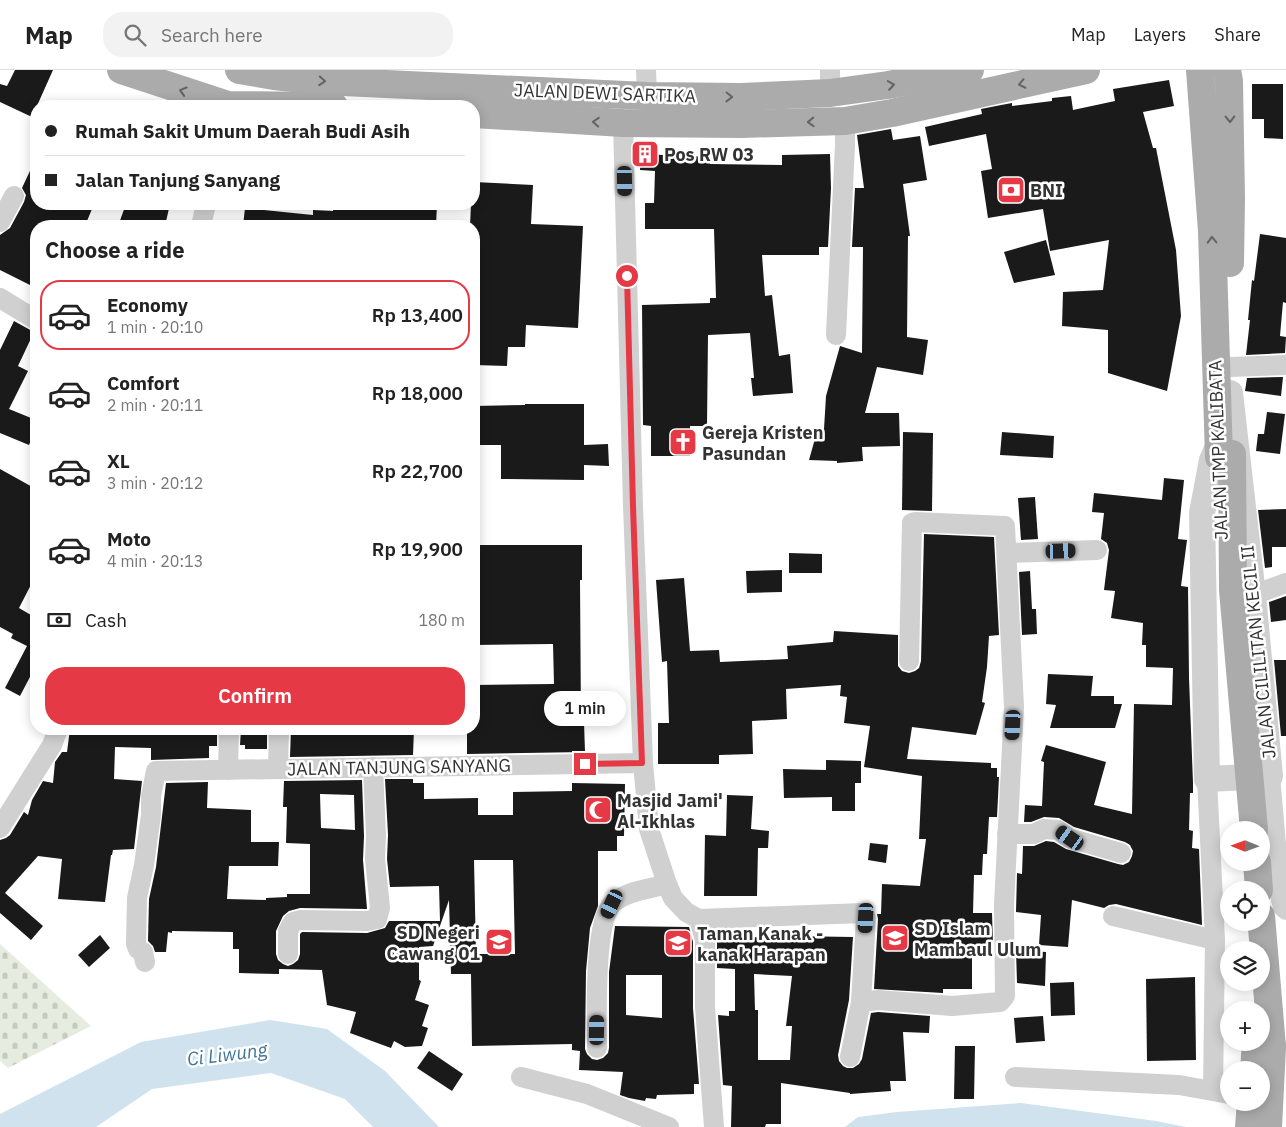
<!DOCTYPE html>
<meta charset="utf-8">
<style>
body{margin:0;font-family:"IBM Plex Sans",sans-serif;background:#f2f2f2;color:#222;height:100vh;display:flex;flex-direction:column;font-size:19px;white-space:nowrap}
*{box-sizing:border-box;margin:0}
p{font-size:16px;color:#767676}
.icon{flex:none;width:28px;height:28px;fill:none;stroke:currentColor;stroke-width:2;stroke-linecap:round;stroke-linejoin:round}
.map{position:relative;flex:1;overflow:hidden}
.sheet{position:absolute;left:30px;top:150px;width:450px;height:515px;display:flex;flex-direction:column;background:#fff;border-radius:20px;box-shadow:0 2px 12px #0003}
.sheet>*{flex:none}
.top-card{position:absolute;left:30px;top:30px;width:450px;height:110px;border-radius:20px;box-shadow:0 2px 12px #0003;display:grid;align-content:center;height:110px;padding:0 15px;background:#fff}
.needle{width:32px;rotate:271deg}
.fabs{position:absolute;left:1220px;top:751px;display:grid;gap:10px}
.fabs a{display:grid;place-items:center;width:50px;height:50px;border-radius:50%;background:#fff;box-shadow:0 2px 12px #0003;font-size:25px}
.end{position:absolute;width:22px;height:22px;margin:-11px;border:6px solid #e63946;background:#fff;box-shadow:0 0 0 2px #fff}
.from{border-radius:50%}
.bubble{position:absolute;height:35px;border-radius:18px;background:#fff;box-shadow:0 2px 12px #0003;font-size:16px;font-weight:600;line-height:35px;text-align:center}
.car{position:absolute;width:15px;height:30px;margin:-15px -8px;border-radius:6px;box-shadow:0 0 4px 1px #0007;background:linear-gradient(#222 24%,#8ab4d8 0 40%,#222 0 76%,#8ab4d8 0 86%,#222 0)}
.top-card b{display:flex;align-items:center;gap:18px;height:48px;font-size:19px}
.top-card b+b{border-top:1px solid #e0e0e0}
.top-card i{width:12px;height:12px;background:#222}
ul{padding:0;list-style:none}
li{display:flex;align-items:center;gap:15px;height:70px;margin:0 10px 8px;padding:0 5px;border:2px solid transparent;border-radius:20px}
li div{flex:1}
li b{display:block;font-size:19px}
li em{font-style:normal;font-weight:600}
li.active{border-color:#e63946}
li>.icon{width:45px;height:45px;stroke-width:1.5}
h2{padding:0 15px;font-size:22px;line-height:60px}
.pay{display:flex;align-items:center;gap:12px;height:55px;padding:0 15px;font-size:19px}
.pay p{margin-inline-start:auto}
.primary-button{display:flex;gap:10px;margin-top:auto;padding:10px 15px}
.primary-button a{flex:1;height:58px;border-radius:20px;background:#e63946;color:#fff;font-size:20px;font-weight:600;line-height:58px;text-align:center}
header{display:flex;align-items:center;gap:30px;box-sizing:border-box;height:70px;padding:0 25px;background:#fff;border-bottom:1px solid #e0e0e0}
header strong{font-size:24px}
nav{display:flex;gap:28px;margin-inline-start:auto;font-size:18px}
.search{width:350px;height:45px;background:#f2f2f2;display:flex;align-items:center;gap:12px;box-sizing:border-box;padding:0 18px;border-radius:20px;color:#767676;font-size:19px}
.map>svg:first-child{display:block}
.cemetery{fill:url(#cemetery-stones)}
.water{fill:#cfe2ee}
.building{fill:#1a1a1a;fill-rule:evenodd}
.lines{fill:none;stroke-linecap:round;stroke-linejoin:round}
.minor{stroke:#d0d0d0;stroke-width:20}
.tertiary{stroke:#d0d0d0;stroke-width:26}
.primary{stroke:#ababab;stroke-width:28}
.primary-bridge{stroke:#ababab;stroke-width:28}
.oneway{stroke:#636363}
.route{stroke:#e63946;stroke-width:6}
.labels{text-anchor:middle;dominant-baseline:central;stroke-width:5;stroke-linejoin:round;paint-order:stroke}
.street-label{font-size:18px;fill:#333;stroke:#fff}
.poi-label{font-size:18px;font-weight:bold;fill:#333;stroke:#fff;text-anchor:start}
.water-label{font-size:19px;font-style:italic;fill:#3f7597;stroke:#fff}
</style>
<header>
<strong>Map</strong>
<div class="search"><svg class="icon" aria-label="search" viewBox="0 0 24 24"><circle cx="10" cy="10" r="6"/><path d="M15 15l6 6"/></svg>Search here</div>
<nav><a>Map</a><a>Layers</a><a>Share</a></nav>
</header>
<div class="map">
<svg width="1286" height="1057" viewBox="0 0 1286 1057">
<defs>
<pattern id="cemetery-stones" width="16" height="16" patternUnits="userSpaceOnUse" patternTransform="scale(1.25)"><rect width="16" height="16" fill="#e6ecdf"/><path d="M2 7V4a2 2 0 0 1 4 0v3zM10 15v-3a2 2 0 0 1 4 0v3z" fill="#c6cbc0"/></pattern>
</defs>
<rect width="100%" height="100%" fill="#fff"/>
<!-- cemetery -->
<path class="cemetery" d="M0 874 91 956 8 998 0 991Z"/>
<!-- water -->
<g class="water">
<path d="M270 950 327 959 385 1001 439 1057H373L345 1029 271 1003 152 1019 96 1057H0V1044L141 972Z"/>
<path d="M1021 1033 1156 1051 1186 1057H845L858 1047 897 1042Z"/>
</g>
<!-- building -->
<g class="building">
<path d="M15 0H53L32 47 0 32V14L7 16Z"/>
<path d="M1169 10 1174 36 1143 42 1153 78H1156L1176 180 1181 246 1167 321 1108 303V260L1062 256 1063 222 1103 220 1109 170 1050 181 1043 139 988 148 981 101 992 99 986 64 929 76 925 57 982 44 981 39 996 36 1012 33V36L1052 31V28L1071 26 1073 40 1115 31 1113 19Z"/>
<path d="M1252 14H1283V69L1264 68V49H1252Z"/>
<path d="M891 59 893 70 920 66 927 110 903 114 910 166H908L907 267 928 270 923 305 877 297 865 343H899L900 376 862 377 863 391 837 393V391L809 390 818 358 824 359 826 326 840 276 862 283 863 177H852L855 118H864L857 65Z"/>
<path d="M641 84 710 87V94L782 95V85L830 84 831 118 828 177H819V185H762L765 226 772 225 779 286 790 284 793 323 753 326 751 308H754L750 263 708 265 707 356H690V386H651V356L643 355 642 235 710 233V228H716L714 159H645V133H654L655 101 640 100Z"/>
<path d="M36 88V134H94L85 156H36V218L0 200V165L10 158 24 132 26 125 22 118Z"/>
<path d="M474 112 533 115 531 154 583 156 578 258 526 255 525 277H508L507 296 474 295V156H470L471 134H474Z"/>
<path d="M126 134H170L165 156H118Z"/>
<path d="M334 134H437L436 156H243L245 138 313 145V140L333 141Z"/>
<path d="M1260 164 1286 168V233L1283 232 1280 266 1286 267 1285 283 1246 285 1250 250H1248L1252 210 1254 211Z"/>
<path d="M1046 170 1055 205 1014 213 1004 182Z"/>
<path d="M14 251 34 262 18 296 28 301 9 339 36 350V358L29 375 0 363V280Z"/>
<path d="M1283 307 1281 326 1245 321 1247 308Z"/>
<path d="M525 334H584V375L608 374 609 396 584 395V410L501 409V375H474V336L525 335Z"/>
<path d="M1267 342 1285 344 1280 384 1256 381 1258 364H1264Z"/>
<path d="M903 362 933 363 932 441 902 440Z"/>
<path d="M1002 362 1054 366 1053 388 1000 385Z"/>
<path d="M0 399 36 419V505L19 538 36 548V608L31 605 20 626 5 618 27 576 11 568 13 564 0 557Z"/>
<path d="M1164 408 1184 410 1178 469 1187 470 1181 516 1188 517 1189 608 1193 713V723H1190L1189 760 1193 761 1192 778 1199 779 1202 855 1116 834 1109 835 1104 838 1072 830 1068 877 1039 875 1041 845 1016 842 1017 803 1022 804 1023 776H1034L1046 771 1054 772 1066 779 1118 794 1123 795 1129 792 1132 786 1133 781 1130 775 1125 772 1074 757 1059 748 1044 747 1031 752H1024L1025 735 1042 736 1044 692 1041 691 1046 675 1106 692 1094 735 1132 744 1134 634 1172 635 1173 598 1146 597V575H1142L1143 553 1111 548 1115 521 1104 520 1109 480 1107 473 1101 469 1104 443 1092 442 1094 423 1162 430Z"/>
<path d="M1035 427 1038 469 1021 470 1018 428Z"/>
<path d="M1286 439V477H1272V497L1265 498 1258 440Z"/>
<path d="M924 464 994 467 999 565 989 566 987 597 982 632 985 633 976 665 912 657 907 689 991 693V698H997V707H999L997 747H989L987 784H983L982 805H974L973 843H992L993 875H972V919H943V923L874 919 878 849 877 844H881L882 814 920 816 926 769H919L922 706 864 697 870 656 844 653 847 627 840 626 841 615 786 619 787 649 752 651 753 684 719 685V694H658V653H669L667 591 662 592 656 510 684 508 690 581 719 580 720 592 788 589 787 576 833 572 834 561 898 565V596L902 601 909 603 915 601 919 598 921 591Z"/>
<path d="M474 475H582V510H580L581 652H584L585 682 467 684V659H474V615L554 614 553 574 474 575Z"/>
<path d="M789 483 822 484V503H789Z"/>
<path d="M782 500V522L747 523 746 501Z"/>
<path d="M1030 501 1032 539H1036L1037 564 1022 565 1019 502Z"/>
<path d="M1286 526V550L1271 552 1269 532Z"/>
<path d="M1274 590H1286V666H1281Z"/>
<path d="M1048 604 1093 606 1091 626H1114V634H1122L1115 658H1050L1056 635 1046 634Z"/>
<path d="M70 659H217V676H209V688L151 690V678L115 677 114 709 142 711 134 779 113 780 112 785H111L105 832 58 829 62 789 38 786 5 823 43 856 31 870 0 843V770L6 768 10 765 24 742 28 745 32 730 43 711 53 713 55 692 62 682H67Z"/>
<path d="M241 659H267V679H245V675H240Z"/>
<path d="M291 659H316V663L348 665V659H414L413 685 290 687Z"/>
<path d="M826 690 861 691V713H855V741H832V727L784 728 783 699 826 700Z"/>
<path d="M385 709H413V713H424V729L478 728V745H513V722L572 721V713L625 714 624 766H617V781H598V836L590 858 586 901 585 979 587 984 592 989 597 990 603 988 608 983 609 978V902L615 856 689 857 693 872V938L699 1014H694V1024L657 1025 656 1029 646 1028 645 1031 629 1028 620 1025 623 1002 579 1000 580 981 572 980V974L472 976 471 904H451L449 830 433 876 419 877V910L421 911 415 930 429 935 422 956 428 958 422 976 405 977 394 971 391 978 350 963 356 942 327 935 322 900 279 899V904L239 903V879H233V862L172 861V863L168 862 166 882H155L153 876 148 871 149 829 156 797 166 713 208 712 207 738 251 740V772H279L278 796H229L227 829 266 830V828L287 827V824H310V774L286 773 287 737H283L284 711 362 710 364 766 363 790 367 839 300 838 289 841 283 846 276 861V884L278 890 283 894 288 896 293 894 298 890 300 884V864L302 862 367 863 385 858 389 851H440L439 816 390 817 387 789 388 765ZM320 724 354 725 355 760 321 758ZM474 790H513L515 884H476ZM626 905H662V948L626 945Z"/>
<path d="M727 725 753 726 751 759 769 761 768 778H758L757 826H704L705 765 726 766Z"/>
<path d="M870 773 888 775 886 793 868 790Z"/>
<path d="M100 865 110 878 89 897 78 885Z"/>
<path d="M790 866 853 867 849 930 838 985 839 991 843 996 847 998H853L859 994 862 989 871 943 878 942 930 946 929 963 903 962 906 1011H890L891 1021 850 1024V1023L781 1013V1054H766L765 1057H731L732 1016 723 1015 718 945 729 946V941H735V899L717 898V868L743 869V867L790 868ZM754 904 792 906 786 956H792L790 990H758V940H755Z"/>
<path d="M1016 880 1046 882 1045 916 1017 913Z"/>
<path d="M1195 907 1196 990 1147 991 1146 909Z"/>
<path d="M1074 912 1075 945 1051 946 1050 913Z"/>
<path d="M1043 946 1045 971 1016 973 1014 948Z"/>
<path d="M955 976H975L974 1029H954Z"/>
<path d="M429 981 463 1004 452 1021 417 998Z"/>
</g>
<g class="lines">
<!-- minor -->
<g class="minor">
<path d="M646 0 647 26"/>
<path d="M830 0V23"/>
<path d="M623 53 633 436 643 693 649 759 667 814 673 828 686 842 699 849 705 870V937L714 1057"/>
<path d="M0 152 14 126"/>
<path d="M201 156 206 134"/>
<path d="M0 228 36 250"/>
<path d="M836 265 845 75V51"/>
<path d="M1229 297 1286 295"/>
<path d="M1007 483 1097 480"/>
<path d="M1253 525 1286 513"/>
<path d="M278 699 279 659"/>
<path d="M228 700 229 659"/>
<path d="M1270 706 1281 830 1283 837 1286 840"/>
<path d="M1207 709 1215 870 1213 1021"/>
<path d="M0 758 52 675 58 659"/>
<path d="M1007 764H1034L1044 759 1058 760 1069 768 1121 783"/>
<path d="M1113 846 1215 870"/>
<path d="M699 849 863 843 866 848 861 932"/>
<path d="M288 884V861L293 852 300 850 367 851 377 849 380 838 375 789 376 766 373 697"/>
<path d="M145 892 143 882 138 879 136 874 137 828 144 795 151 745V726L156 701 643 693"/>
<path d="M597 978C597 949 593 852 613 833 626 821 650 819 667 814"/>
<path d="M850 987 861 932 878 930 952 936 1000 932 1005 926 1004 835 1014 637 1005 456 915 452 912 453 909 591"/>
<path d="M521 1007 587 1024 669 1057"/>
<path d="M1015 1007 1179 1015 1229 1024"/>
</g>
<!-- tertiary -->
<path class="tertiary" d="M1218 376 1212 390 1202 443 1207 709 1270 706 1253 525 1230 323"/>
<!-- primary -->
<g class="primary">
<path d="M121 0 228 35 334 36"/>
<path d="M239 0 274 6 321 11 647 26 741 27 830 23 888 15 970 0"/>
<path d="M1200 0 1212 161 1219 387"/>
<path d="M1227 0 1229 11 1231 129 1230 193"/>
<path d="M474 44 623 53 742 54 845 51 892 43 1086 0"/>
<path d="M1257 792 1259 820"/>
<path d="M1261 846 1272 977"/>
<path d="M1254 1000 1256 972"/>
<path d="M1249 1057 1251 1032"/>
</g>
<!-- primary-bridge -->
<g class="primary-bridge">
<path d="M1232 384 1233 520 1254 760"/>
<path d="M1268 1057 1272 977"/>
</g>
</g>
<!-- one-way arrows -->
<defs><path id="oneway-chevron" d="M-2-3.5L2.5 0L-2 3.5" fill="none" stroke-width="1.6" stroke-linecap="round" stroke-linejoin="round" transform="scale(1.25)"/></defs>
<g class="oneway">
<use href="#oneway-chevron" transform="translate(322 11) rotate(4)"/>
<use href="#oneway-chevron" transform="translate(1022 14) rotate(168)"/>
<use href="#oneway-chevron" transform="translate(891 15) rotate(-9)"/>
<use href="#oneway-chevron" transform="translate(183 21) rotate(-163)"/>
<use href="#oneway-chevron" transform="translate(729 27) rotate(1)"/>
<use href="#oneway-chevron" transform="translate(1230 49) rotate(89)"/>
<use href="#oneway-chevron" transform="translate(596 52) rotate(-176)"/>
<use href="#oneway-chevron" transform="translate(811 52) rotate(178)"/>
<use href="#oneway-chevron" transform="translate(1212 170) rotate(-92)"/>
</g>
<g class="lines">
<!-- route -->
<path class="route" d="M585 694 642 693 633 436 627 206"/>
</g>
<!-- icons -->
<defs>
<symbol id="building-square" viewBox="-11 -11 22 22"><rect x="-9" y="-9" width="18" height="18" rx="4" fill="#e63946" stroke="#fff"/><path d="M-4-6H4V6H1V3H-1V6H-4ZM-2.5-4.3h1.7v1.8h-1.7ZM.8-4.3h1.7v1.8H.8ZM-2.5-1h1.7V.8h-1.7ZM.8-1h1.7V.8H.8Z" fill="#fff"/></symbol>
<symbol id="bank-square" viewBox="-11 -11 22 22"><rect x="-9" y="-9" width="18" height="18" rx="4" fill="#e63946" stroke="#fff"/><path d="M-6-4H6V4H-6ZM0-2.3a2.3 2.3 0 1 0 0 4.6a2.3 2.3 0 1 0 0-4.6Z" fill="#fff"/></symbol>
<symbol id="church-square" viewBox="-11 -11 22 22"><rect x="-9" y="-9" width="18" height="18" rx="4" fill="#e63946" stroke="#fff"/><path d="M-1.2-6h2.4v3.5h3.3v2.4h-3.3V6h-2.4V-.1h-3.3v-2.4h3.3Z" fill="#fff"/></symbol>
<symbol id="mosque-square" viewBox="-11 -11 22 22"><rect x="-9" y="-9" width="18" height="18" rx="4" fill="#e63946" stroke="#fff"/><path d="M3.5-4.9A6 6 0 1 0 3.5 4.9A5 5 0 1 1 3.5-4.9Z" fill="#fff"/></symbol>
<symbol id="school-square" viewBox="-11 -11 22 22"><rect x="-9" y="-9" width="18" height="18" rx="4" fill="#e63946" stroke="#fff"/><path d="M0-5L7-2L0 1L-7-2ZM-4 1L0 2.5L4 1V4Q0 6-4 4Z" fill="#fff"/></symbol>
</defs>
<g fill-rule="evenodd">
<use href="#building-square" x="629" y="68" width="32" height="32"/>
<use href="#bank-square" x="995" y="104" width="32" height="32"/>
<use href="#church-square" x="667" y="356" width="32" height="32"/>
<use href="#mosque-square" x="582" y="724" width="32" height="32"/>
<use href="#school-square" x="879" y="852" width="32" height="32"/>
<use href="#school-square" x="483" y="856" width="32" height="32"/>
<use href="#school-square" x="662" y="857" width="32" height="32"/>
</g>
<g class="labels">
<!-- street labels -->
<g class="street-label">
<text transform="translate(605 23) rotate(2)">JALAN DEWI SARTIKA</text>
<text transform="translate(1218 380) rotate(-92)">JALAN TMP KALIBATA</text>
<text transform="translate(1258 582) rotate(-96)">JALAN CILILITAN KECIL II</text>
<text transform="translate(399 697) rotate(-1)">JALAN TANJUNG SANYANG</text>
</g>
<!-- poi labels -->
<g class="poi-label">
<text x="664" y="84">Pos RW 03</text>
<text x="1030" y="120">BNI</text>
<text x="702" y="362">Gereja Kristen<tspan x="702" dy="21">Pasundan</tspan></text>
<text x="617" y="730">Masjid Jami'<tspan x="617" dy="21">Al-Ikhlas</tspan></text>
<text x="914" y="858">SD Islam<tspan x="914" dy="21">Mambaul Ulum</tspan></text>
<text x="480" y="862" text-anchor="end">SD Negeri<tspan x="480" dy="21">Cawang 01</tspan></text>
<text x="697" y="863">Taman Kanak -<tspan x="697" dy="21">kanak Harapan</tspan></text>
</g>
<!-- water labels -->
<g class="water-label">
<text transform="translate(227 984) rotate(-7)">Ci Liwung</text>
</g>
</g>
</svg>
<div class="fabs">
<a><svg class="needle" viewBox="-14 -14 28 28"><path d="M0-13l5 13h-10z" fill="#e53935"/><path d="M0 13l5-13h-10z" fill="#767676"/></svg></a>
<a><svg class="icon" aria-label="locate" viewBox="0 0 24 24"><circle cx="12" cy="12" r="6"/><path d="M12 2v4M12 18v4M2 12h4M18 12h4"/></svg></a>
<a><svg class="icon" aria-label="layers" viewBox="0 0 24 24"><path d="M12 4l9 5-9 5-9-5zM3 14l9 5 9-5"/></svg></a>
<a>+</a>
<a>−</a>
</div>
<i class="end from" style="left:627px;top:206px"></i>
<i class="end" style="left:585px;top:694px"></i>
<div class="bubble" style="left:544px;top:621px;width:82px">1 min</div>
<i class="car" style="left:625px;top:111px;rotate:179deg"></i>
<i class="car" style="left:1061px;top:481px;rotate:88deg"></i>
<i class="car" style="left:1013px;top:655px;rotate:183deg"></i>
<i class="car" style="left:1070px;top:768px;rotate:305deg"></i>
<i class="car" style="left:612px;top:834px;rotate:205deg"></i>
<i class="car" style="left:866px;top:848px;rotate:183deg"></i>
<i class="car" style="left:597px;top:960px;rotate:1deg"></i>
<div class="top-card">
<b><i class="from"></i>Rumah Sakit Umum Daerah Budi Asih</b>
<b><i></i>Jalan Tanjung Sanyang</b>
</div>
<section class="sheet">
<h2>Choose a ride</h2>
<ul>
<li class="active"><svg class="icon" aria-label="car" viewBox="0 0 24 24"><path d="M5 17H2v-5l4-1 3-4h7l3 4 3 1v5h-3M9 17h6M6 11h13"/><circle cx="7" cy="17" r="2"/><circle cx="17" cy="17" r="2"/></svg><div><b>Economy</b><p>1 min · 20:10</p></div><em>Rp 13,400</em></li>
<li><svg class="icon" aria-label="car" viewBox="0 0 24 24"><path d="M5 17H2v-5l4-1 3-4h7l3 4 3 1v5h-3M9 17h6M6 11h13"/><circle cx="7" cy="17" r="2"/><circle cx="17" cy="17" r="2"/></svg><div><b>Comfort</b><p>2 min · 20:11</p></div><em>Rp 18,000</em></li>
<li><svg class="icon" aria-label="car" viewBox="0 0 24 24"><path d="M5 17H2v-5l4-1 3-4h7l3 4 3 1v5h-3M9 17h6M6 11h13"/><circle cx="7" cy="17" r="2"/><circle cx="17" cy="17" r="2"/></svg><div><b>XL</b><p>3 min · 20:12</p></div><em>Rp 22,700</em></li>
<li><svg class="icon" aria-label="car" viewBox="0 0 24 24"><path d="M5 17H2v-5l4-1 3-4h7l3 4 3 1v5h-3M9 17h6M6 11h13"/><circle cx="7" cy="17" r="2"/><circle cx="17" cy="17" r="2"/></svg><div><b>Moto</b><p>4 min · 20:13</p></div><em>Rp 19,900</em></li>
</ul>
<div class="pay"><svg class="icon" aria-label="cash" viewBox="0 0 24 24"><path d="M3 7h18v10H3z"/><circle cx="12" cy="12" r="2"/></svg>Cash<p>180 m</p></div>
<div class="primary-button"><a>Confirm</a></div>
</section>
</div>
